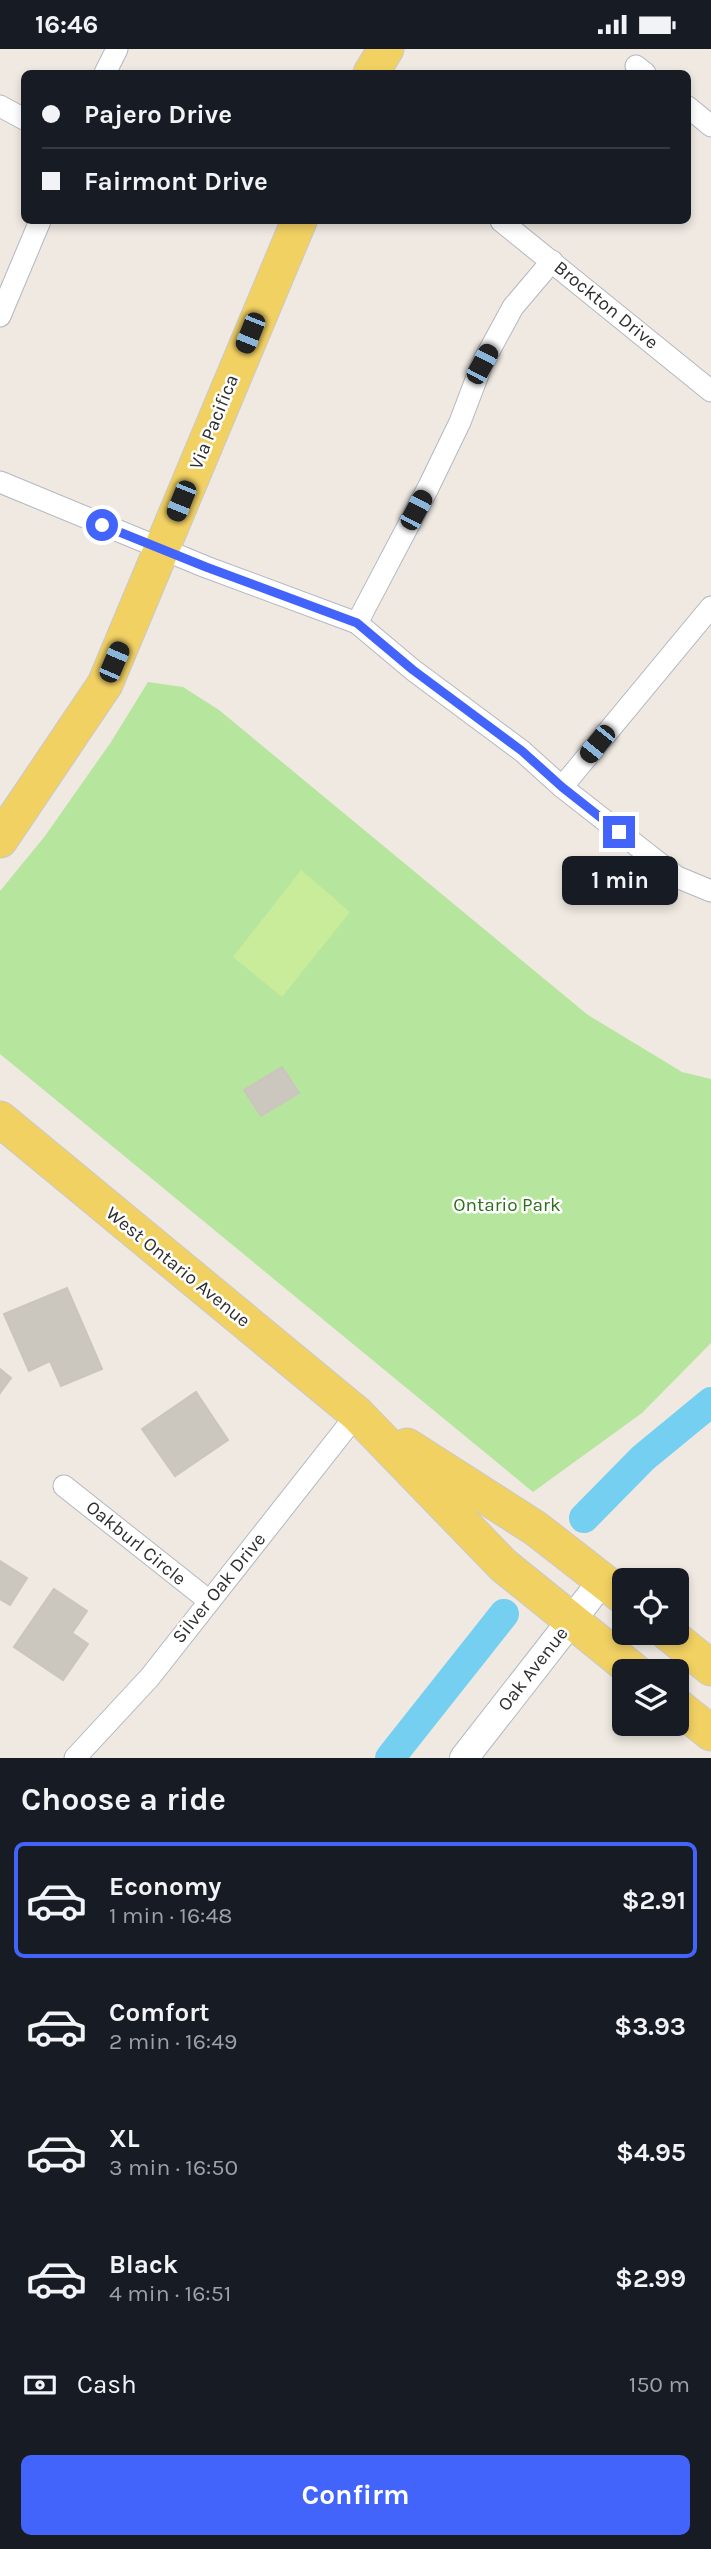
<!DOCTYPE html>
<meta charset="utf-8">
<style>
body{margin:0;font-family:Karla,sans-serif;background:#242831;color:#f1f3f6;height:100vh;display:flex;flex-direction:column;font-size:26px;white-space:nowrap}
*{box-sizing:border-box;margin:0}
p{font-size:23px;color:#9ea1a6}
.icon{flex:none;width:38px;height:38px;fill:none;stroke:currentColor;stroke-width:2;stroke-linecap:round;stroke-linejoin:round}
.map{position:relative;height:1709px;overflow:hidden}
.drawer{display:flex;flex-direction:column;background:#171b24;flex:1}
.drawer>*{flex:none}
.hud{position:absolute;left:21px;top:21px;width:670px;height:154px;border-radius:10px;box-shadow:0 4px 10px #0003;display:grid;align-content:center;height:154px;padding:0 21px;background:#171b24}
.fabs{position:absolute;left:612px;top:1519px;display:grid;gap:14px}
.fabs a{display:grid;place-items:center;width:77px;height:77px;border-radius:10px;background:#171b24;box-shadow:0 4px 10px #0003;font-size:35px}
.end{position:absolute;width:32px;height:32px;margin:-16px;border:9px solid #4264fb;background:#fff;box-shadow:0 0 0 4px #fff}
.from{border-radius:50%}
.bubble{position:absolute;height:49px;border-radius:10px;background:#171b24;box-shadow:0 4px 10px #0003;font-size:23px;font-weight:700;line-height:49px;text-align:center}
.car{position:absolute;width:21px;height:42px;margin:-21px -10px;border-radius:9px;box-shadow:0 0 5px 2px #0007;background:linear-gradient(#222 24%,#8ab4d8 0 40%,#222 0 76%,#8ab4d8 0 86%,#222 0)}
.hud b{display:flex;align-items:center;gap:24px;height:66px;font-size:26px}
.hud b+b{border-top:2px solid #363941}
.hud i{width:18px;height:18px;background:#f1f3f6}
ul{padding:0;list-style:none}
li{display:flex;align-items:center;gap:21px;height:116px;margin:0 14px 10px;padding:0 7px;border:4px solid transparent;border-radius:10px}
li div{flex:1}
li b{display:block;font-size:26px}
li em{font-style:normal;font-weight:700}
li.on{border-color:#4264fb}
li>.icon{width:63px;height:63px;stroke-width:1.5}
h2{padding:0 21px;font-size:32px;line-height:84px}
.pay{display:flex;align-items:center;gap:18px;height:77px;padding:0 21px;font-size:26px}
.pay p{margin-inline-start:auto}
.button{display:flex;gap:14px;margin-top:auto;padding:14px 21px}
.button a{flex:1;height:80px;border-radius:10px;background:#4264fb;color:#fff;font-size:28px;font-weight:700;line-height:80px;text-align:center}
.status{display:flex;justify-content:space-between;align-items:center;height:49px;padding:0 35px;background:#171b24;direction:ltr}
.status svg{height:19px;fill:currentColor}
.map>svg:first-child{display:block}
.green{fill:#b6e59e}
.pitch{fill:#c9ec9a}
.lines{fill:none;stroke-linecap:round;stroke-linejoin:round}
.canal{stroke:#75cff0;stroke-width:30}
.building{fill:#cbc7bf;stroke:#cbc5ba;stroke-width:2}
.minor-casing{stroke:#b4b7c1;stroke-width:23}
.tertiary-casing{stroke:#b4b7c1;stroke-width:30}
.primary-casing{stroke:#c9c9c9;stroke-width:37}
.minor{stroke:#fff;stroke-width:21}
.tertiary{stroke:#fff;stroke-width:28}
.primary{stroke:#f2d163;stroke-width:35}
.route{stroke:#4264fb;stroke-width:9}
.labels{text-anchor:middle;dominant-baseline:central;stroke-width:5;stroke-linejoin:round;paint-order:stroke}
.street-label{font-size:19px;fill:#2e2e2e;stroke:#fff}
.park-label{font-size:19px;fill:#2c6e1b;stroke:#fff}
</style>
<div class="status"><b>16:46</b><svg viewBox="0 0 49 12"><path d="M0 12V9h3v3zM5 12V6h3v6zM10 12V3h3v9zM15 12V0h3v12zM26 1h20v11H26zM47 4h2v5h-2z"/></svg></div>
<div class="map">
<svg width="711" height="1709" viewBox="0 0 711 1709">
<rect width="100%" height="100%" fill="#efe9e1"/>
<!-- green -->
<path class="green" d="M148 633 183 638 219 661 588 966 682 1023 711 1030V1294L642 1364 533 1443 0 1005V842L45 787 111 693Z"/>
<!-- pitch -->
<path class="pitch" d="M301 821 350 863 282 948 233 908Z"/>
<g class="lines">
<!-- canal -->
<g class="canal">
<path d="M584 1469 643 1409 711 1353"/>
<path d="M390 1709 504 1565"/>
</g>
</g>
<!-- building -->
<g class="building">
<path d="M282 1018 299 1044 261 1067 244 1041Z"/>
<path d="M67 1239 102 1320 61 1337 50 1312 29 1322 4 1265Z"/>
<path d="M0 1320 11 1329 0 1344Z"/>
<path d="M196 1343 228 1391 175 1427 142 1380Z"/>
<path d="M0 1512 27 1529 10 1556 0 1550Z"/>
<path d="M54 1540 87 1562 72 1584 88 1595 63 1631 14 1598Z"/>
</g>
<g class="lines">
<defs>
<g id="minor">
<path d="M636 17 645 24"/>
<path d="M105 24 117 0"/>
<path d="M0 57 24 70"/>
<path d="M688 58 711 77"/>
<path d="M501 172 711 342"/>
<path d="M0 267 40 172"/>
<path d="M0 433 206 518 357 574 413 621 522 702 562 738 677 828 711 842"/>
<path d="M357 574 428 439 460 373 482 315 513 258 552 212"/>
<path d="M562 738 711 558"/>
<path d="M64 1437 208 1551"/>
<path d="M75 1709 150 1628 357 1365"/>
</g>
<path id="tertiary" d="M464 1709 603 1531"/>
<g id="primary">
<path d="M371 24 386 0"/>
<path d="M0 791 105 635 299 172"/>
<path d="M0 1070 357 1365 503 1516 634 1622"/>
<path d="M407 1397 535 1479 625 1549"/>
<path d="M668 1584 711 1619"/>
<path d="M677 1657 711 1684"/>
</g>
</defs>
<!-- minor casing -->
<use href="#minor" class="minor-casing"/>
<!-- tertiary casing -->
<use href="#tertiary" class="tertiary-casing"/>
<!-- primary casing -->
<use href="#primary" class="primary-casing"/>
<!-- minor -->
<use href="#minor" class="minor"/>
<!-- tertiary -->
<use href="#tertiary" class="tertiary"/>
<!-- primary -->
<use href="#primary" class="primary"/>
</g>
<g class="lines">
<!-- route -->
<path class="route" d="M102 476 206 518 357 574 413 621 522 702 562 738 619 783"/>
</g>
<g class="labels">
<!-- street labels -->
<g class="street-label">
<text transform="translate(606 256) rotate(39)">Brockton Drive</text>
<text transform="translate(214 373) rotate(-68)">Via Pacifica</text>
<text transform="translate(178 1218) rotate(39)">West Ontario Avenue</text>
<text transform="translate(136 1494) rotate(39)">Oakburl Circle</text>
<text transform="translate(219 1539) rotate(-51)">Silver Oak Drive</text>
<text transform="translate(533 1620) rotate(-52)">Oak Avenue</text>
</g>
<!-- park labels -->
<g class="park-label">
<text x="507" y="1156">Ontario Park</text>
</g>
</g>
</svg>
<div class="fabs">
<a><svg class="icon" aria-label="locate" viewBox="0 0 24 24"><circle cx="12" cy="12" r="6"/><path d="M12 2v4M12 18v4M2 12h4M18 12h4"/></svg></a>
<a><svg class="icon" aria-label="layers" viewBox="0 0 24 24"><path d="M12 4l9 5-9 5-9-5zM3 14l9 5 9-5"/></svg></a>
</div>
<i class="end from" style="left:102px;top:476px"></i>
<i class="end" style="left:619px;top:783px"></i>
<div class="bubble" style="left:562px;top:807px;width:116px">1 min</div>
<i class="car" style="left:250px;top:284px;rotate:202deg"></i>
<i class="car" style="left:482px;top:315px;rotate:28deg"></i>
<i class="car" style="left:181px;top:452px;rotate:202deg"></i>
<i class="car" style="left:416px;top:461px;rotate:28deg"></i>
<i class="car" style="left:114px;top:613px;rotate:23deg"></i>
<i class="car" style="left:597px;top:695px;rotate:219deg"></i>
<div class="hud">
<b><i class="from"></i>Pajero Drive</b>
<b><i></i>Fairmont Drive</b>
</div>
</div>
<section class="drawer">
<h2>Choose a ride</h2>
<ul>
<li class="on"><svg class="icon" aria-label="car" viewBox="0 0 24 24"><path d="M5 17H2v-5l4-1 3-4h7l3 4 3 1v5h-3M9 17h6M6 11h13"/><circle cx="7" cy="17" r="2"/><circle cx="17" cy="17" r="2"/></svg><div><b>Economy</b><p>1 min · 16:48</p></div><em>$2.91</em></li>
<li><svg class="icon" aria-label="car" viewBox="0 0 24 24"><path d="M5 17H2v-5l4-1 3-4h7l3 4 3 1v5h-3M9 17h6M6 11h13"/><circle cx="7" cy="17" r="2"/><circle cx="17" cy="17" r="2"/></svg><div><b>Comfort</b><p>2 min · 16:49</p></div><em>$3.93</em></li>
<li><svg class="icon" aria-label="car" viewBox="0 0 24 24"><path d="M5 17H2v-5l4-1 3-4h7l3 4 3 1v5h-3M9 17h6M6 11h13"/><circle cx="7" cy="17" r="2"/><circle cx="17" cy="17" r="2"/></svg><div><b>XL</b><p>3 min · 16:50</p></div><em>$4.95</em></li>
<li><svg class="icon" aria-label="car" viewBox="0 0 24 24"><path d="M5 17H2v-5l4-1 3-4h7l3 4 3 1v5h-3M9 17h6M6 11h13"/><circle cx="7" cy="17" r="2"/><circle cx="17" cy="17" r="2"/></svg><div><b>Black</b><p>4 min · 16:51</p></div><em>$2.99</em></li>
</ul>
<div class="pay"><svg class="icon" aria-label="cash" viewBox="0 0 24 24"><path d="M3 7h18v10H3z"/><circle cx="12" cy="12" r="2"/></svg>Cash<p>150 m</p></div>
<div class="button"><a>Confirm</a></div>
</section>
